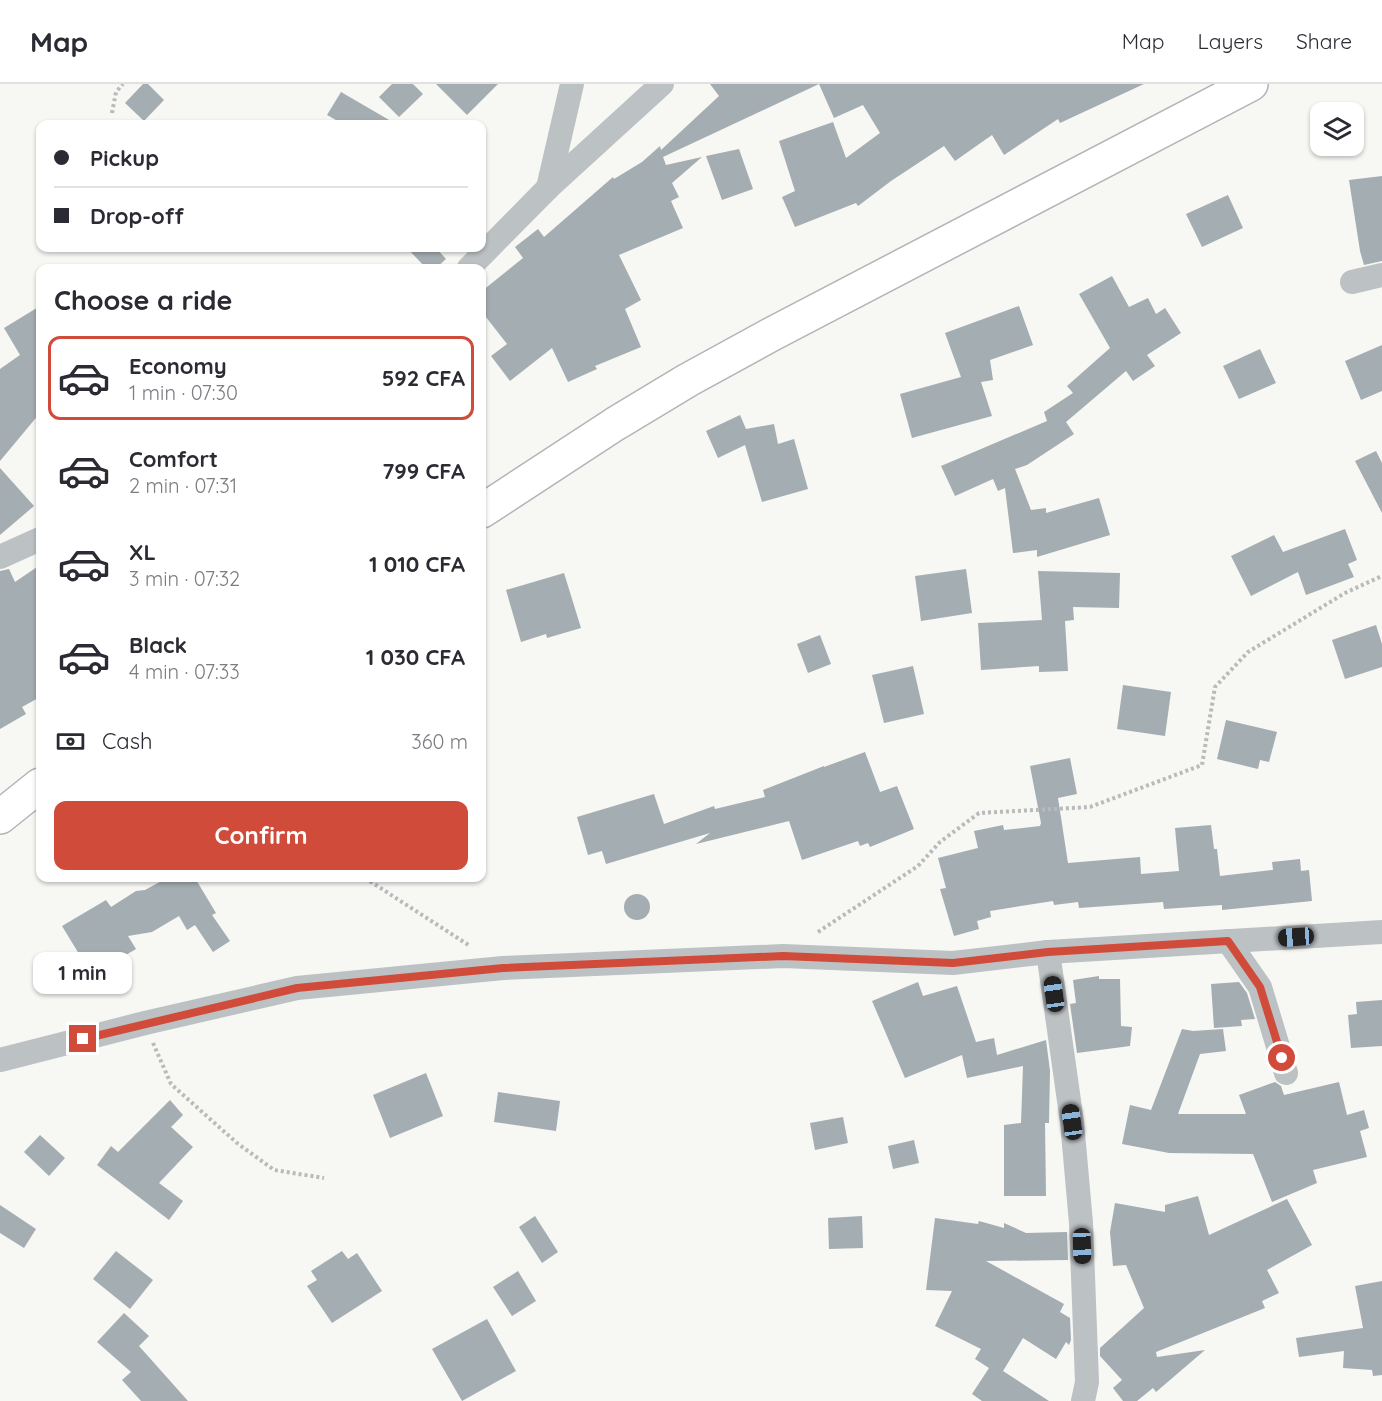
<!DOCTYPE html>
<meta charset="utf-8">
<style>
body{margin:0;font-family:Quicksand,sans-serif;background:#f2f2f3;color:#2b2b33;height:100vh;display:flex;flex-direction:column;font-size:22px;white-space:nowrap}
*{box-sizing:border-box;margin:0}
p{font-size:20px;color:#7c7c81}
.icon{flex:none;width:33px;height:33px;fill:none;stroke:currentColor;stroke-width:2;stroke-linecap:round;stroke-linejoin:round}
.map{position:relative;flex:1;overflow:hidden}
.details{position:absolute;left:36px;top:180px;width:450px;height:618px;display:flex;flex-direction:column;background:#fff;border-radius:12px;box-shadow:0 2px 4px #0004}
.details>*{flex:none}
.top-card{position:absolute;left:36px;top:36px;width:450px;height:132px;border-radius:12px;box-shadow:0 2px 4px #0004;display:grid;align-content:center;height:132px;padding:0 18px;background:#fff}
.tools{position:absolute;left:1310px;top:18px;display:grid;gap:12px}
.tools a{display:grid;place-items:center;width:54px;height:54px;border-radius:12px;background:#fff;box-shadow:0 2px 4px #0004;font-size:30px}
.end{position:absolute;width:27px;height:27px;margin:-14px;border:8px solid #d14b3b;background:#fff;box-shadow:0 0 0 3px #fff}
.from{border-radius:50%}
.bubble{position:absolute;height:42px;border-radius:12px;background:#fff;box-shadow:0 2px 4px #0004;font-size:20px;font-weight:800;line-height:42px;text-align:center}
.car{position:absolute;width:18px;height:36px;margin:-18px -9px;border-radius:8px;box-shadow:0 0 4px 2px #0007;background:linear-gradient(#222 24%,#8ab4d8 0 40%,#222 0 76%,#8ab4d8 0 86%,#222 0)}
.top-card b{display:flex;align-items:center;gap:21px;height:57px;font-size:22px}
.top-card b+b{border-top:2px solid #e1e1e2}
.top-card i{width:15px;height:15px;background:#2b2b33}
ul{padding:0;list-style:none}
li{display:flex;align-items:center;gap:18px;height:84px;margin:0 12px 9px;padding:0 6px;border:3px solid transparent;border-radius:12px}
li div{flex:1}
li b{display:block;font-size:22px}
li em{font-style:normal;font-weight:800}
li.current{border-color:#d14b3b}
li>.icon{width:54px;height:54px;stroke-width:1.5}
h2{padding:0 18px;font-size:27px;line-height:72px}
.pay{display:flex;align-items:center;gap:15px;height:66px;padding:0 18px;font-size:22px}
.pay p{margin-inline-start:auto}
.button{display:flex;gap:12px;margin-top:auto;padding:12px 18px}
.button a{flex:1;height:69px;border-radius:12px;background:#d14b3b;color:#fff;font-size:24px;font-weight:800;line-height:69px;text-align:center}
header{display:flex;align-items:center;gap:36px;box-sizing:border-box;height:84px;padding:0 30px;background:#fff;border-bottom:2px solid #e1e1e2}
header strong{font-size:28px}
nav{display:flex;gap:33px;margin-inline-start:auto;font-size:21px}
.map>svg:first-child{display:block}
.building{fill:#a4adb1}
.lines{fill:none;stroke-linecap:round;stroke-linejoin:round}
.highway-casing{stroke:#b0b5b7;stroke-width:36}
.path{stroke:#b7bbbc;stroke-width:4;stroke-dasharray:3 3;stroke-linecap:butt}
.minor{stroke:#bcc1c4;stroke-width:24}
.highway{stroke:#fff;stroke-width:33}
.route{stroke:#d14b3b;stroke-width:8}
</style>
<header>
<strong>Map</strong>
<nav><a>Map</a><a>Layers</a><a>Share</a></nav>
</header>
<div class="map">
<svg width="1382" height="1317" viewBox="0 0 1382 1317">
<rect width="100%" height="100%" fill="#f7f7f4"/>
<!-- building -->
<g class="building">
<path d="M143 0H148L164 16 144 37 125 19Z"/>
<path d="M392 0H413L423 10 399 33 379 13Z"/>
<path d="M436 0H498L467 31Z"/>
<path d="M710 0H1144L1060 39 1058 35 1004 71 992 51 955 77 944 62 891 97 858 122 856 119 795 143 782 113 795 107 779 57 833 38 846 74 880 49 863 21 834 34 819 0 663 73 666 81 702 73 672 99 679 113 671 117 683 144 619 171 641 216 625 225 641 263 595 282 597 285 568 298 552 264 510 297 491 272 507 260 482 228V207L523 174 515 163 538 145 544 153 613 93 614 95 642 78 660 62 661 66 719 12Z"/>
<path d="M341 8 396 40H343L327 31Z"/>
<path d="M739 65 753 105 722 116 706 72Z"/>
<path d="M1382 92V177L1364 181 1360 167 1349 96Z"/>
<path d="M1228 111 1243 144 1202 163 1186 130Z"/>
<path d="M407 164H436L446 175 436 184H426Z"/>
<path d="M1112 192 1129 223 1148 214 1156 230 1165 224 1181 249 1147 271 1155 282 1133 297 1126 287 1066 338 1074 350 1027 381 1015 385 1031 426 1046 424V429L1099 414 1110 451 1037 473V466L1013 469 1005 404 998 407 993 395 955 412 941 382 1047 337 1044 328 1073 309 1067 302 1110 264 1079 210Z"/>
<path d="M40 222V329L0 377V285L20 271 4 244Z"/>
<path d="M1019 222 1033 261 990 276 993 296 981 298 992 332 912 354 900 310 961 293 945 249Z"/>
<path d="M1382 261V307L1361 316 1345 277Z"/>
<path d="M1260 265 1276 299 1239 315 1223 282Z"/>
<path d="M740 331 746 345 774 340 778 360 794 355 808 405 762 418 745 361 718 374 706 347Z"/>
<path d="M1376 367 1382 379V429L1355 377Z"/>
<path d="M0 384 34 422 0 451Z"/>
<path d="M1345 445 1357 476 1348 480 1354 493 1306 511 1298 488 1251 512 1231 472 1274 451 1283 468Z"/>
<path d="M40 481V613L22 623 26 630 0 645V487L9 485 15 498Z"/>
<path d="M966 485 972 529 921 537 915 492Z"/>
<path d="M1038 487 1120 489 1119 524 1073 523 1074 536 1065 537 1068 587 1039 588V582L981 586 978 539 1042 536Z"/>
<path d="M564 489 581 544 547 554 546 550 521 558 506 506Z"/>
<path d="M1376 541 1382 560V583L1345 595 1332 556Z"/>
<path d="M820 551 831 580 808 589 797 560Z"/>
<path d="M913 582 924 630 884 639 872 591Z"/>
<path d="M1123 601 1171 608 1165 652 1117 645Z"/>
<path d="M1226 636 1277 648 1269 678 1260 676 1258 685 1217 675Z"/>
<path d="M865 668 880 708 897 702 914 745 870 763 868 759 860 762 858 757 802 776 789 737 696 760 710 749 606 780 602 767 588 771 577 733 654 710 664 740 714 722 715 725 765 713 763 706 824 682V683Z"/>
<path d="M1070 674 1077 710 1058 714 1068 779 1140 773 1141 790 1179 787 1175 744 1211 741 1214 765H1217L1220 792 1273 786 1272 778 1300 775 1301 787 1309 786 1312 817 1222 826V821L1164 825 1163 818 1079 824 1078 818 1054 821 1053 817 990 827 991 833 977 837 979 845 954 852 940 805 946 804 938 774 978 764 974 747 1003 741 1004 746 1040 742 1041 739 1030 682Z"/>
<path d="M167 794H195L216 829 212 831 230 857 213 868 195 841 187 846 179 832 152 848 128 852 136 865 97 888H90L62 842 106 816 111 823 136 807 145 806Z"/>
<circle cx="637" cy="823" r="13"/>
<path d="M1099 892V895H1120L1121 942 1132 943 1130 962 1077 969 1070 920 1076 919 1073 896Z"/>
<path d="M918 898 923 912 957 902 976 958 994 954 997 971 1046 956 1050 987 1049 1039H1045L1046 1112H1004V1041L1021 1039 1023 982 967 994 962 971 905 994 872 917Z"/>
<path d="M1239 898 1247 909 1255 935 1241 936 1242 942 1214 944 1211 900Z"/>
<path d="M1382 916V962L1351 964 1348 931 1357 930 1356 918Z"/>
<path d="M1182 945 1193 947 1223 945 1226 967 1200 970 1178 1030H1246L1239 1011 1275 998 1281 1002 1284 1011 1339 998 1347 1031 1364 1026 1369 1044 1360 1047 1367 1073 1313 1086 1317 1099 1272 1118 1253 1070 1169 1069 1122 1060 1130 1021 1151 1026Z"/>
<path d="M426 989 443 1032 390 1054 373 1011Z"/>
<path d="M498 1008 560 1017 556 1047 494 1038Z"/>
<path d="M170 1016 183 1031 171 1043 193 1063 159 1099 183 1117 169 1136 97 1081 111 1062 118 1068Z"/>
<path d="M843 1033 848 1059 815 1066 810 1039Z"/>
<path d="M40 1051 65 1074 49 1092 24 1068Z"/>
<path d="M914 1056 919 1079 893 1085 888 1062Z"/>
<path d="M1198 1112 1209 1151 1287 1115 1312 1161 1267 1186 1279 1209 1262 1217 1265 1224 1156 1268 1157 1273 1205 1266 1156 1308 1153 1304 1137 1317H1123L1113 1304 1122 1296 1100 1272V1264L1144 1224 1126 1181 1113 1182 1110 1148 1115 1119 1165 1128V1121Z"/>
<path d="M0 1121 36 1145 24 1164 0 1149Z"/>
<path d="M535 1132 558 1168 542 1179 519 1143Z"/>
<path d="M862 1132 863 1164 829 1165 828 1134Z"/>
<path d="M935 1134 978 1140 979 1137 1004 1144V1139L1026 1149 1067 1148 1068 1176 986 1177 1064 1220 1060 1228 1070 1234 1071 1256 1069 1261 1066 1258 1056 1275 1023 1254 1003 1287 1049 1317H982L972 1310 989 1284 975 1275 981 1265 935 1242 952 1207 926 1206Z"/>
<path d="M116 1167 153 1196 130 1225 93 1195Z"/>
<path d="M342 1167 348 1175 357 1169 382 1207 332 1239 307 1202 317 1196 311 1187Z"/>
<path d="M518 1187 536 1217 512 1232 493 1203Z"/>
<path d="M1382 1197V1291L1373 1292 1372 1286 1343 1284 1344 1267 1299 1273 1296 1254 1363 1244 1355 1202Z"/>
<path d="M124 1229 149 1252 139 1262 188 1317H141L122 1296 131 1288 97 1258Z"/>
<path d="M487 1235 516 1287 462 1317 432 1265Z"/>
</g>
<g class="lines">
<defs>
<g id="highway">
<path d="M482 427 615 340 688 296 772 250 1251 0"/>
<path d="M0 733 40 701"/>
</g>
</defs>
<!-- highway casing -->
<use href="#highway" class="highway-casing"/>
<!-- path -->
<g class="path">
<path d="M112 29 116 8 123 0"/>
<path d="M365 794 470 862"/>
<path d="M818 848 918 782 940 758 979 729 1090 723 1202 681 1215 603 1248 568 1345 509 1382 492"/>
<path d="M153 959 171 1000 237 1059 274 1086 324 1094"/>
</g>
<!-- minor -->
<g class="minor">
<path d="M548 104 572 0"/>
<path d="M469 184 548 104 662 0"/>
<path d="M1352 198 1382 191"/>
<path d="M0 473 40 455"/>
<path d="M1228 857 1260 903 1286 989"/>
<path d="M1048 868 1072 1038 1081 1139 1087 1298 1083 1317"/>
<path d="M0 976 145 939 297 904 503 884 783 872 953 879 1048 868 1382 848"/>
</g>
<!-- highway -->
<use href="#highway" class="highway"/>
</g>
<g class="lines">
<!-- route -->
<path class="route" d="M83 955 297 904 503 884 783 872 953 879 1048 868 1228 857 1260 903 1282 974"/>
</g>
</svg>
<div class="tools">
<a><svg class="icon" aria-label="layers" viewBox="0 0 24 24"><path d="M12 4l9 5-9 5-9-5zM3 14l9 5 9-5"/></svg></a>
</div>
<i class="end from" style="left:1282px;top:974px"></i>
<i class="end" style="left:83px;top:955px"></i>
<div class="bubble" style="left:33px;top:868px;width:99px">1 min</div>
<i class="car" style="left:1296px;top:853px;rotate:266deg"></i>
<i class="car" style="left:1054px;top:910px;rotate:352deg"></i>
<i class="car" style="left:1072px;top:1038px;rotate:352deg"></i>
<i class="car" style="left:1082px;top:1162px;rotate:178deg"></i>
<div class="top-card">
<b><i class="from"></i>Pickup</b>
<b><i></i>Drop-off</b>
</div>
<section class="details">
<h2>Choose a ride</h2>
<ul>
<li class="current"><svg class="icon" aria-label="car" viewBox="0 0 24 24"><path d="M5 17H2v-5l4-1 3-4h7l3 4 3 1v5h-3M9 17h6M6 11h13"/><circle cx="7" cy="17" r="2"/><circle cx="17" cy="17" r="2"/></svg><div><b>Economy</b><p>1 min · 07:30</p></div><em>592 CFA</em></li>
<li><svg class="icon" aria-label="car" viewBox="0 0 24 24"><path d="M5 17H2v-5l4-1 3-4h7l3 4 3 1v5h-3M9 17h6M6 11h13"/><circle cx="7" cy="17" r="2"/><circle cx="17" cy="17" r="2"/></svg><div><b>Comfort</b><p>2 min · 07:31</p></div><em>799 CFA</em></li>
<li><svg class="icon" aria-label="car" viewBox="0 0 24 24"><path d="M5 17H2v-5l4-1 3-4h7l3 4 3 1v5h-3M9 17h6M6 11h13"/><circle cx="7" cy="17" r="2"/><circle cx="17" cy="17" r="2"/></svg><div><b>XL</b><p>3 min · 07:32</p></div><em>1 010 CFA</em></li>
<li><svg class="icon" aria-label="car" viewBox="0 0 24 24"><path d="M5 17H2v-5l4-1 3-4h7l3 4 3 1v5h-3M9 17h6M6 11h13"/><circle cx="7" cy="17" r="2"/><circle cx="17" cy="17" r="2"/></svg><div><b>Black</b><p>4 min · 07:33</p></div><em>1 030 CFA</em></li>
</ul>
<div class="pay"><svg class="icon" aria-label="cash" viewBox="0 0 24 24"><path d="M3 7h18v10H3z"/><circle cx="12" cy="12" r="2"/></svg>Cash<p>360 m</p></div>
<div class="button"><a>Confirm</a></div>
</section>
</div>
